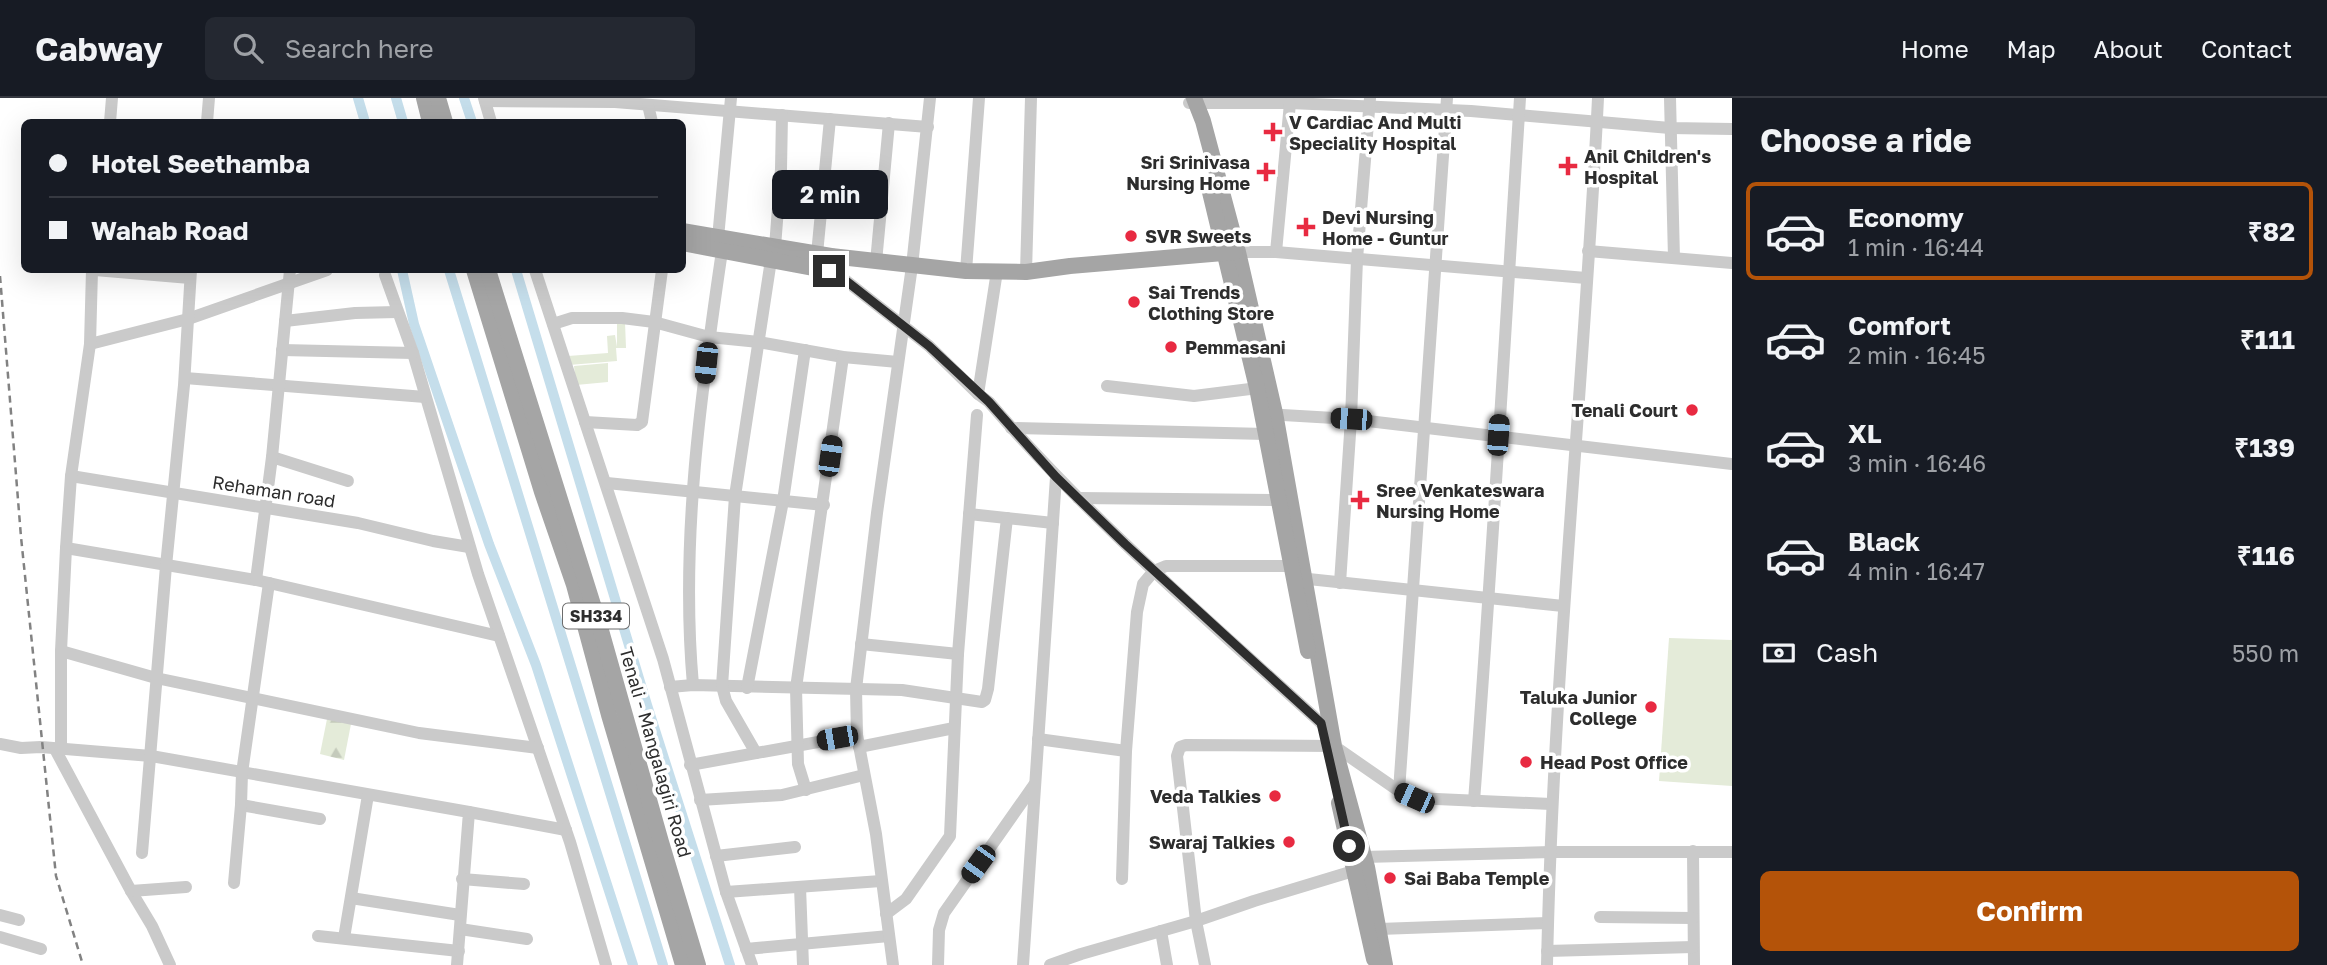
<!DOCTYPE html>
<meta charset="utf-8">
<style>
body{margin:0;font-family:"Golos Text",sans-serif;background:#242831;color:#f1f3f6;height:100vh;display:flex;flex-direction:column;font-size:26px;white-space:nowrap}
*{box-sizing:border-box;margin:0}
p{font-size:23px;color:#9ea1a6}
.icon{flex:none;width:38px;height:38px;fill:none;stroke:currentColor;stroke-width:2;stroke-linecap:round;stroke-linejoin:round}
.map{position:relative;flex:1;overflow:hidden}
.drawer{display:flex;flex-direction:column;background:#171b24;width:595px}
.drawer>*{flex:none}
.banner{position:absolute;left:21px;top:21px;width:665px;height:154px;border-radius:10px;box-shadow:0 7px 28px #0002;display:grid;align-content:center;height:154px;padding:0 28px;background:#171b24}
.end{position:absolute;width:32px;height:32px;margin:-16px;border:9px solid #2d2d2d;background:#fff;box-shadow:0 0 0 4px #fff}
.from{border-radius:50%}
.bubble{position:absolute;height:49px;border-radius:10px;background:#171b24;box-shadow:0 7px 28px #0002;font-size:23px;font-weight:700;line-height:49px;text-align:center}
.car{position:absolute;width:21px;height:42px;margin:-21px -10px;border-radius:9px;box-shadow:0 0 5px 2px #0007;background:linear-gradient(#222 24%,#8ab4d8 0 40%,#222 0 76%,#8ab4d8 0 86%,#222 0)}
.banner b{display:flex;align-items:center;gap:24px;height:66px;font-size:26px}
.banner b+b{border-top:2px solid #363941}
.banner i{width:18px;height:18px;background:#f1f3f6}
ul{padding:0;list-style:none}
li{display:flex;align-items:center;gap:21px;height:98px;margin:0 14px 10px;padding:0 14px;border:4px solid transparent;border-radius:10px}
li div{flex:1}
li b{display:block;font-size:26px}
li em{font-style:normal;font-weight:700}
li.active{border-color:#b45309}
li>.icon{width:63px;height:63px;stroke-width:1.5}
h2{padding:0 28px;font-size:32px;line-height:84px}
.pay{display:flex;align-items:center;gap:18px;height:77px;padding:0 28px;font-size:26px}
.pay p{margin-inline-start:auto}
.cta{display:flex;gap:14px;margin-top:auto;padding:14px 28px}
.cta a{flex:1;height:80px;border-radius:10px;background:#b45309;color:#fff;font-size:28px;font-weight:700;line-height:80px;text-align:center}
header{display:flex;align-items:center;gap:42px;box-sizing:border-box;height:98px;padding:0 35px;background:#171b24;border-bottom:2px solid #363941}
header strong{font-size:33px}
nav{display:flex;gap:38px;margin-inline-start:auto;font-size:24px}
.search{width:490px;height:63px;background:#242831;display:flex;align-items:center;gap:18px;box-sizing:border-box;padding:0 24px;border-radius:10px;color:#9ea1a6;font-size:26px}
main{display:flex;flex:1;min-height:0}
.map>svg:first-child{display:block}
.forest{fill:url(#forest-firs)}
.park{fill:#e4ebd9}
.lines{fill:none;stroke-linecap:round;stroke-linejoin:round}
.canal{stroke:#c5deeb;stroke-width:10}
.minor{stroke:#cacaca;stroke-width:12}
.major{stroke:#a5a5a5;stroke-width:16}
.rail{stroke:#828282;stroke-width:2.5;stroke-dasharray:7 5;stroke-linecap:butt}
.route{stroke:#2d2d2d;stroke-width:9}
.poi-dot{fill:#e82a41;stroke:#fff;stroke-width:2.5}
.labels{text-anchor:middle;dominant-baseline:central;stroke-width:7;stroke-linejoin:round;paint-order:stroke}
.shield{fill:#fff;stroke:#6c6c6c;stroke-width:2}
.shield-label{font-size:16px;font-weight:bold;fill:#2d2d2d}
.poi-label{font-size:18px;font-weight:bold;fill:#2d2d2d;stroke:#fff;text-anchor:start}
.street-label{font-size:18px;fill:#2d2d2d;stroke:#fff}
</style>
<header>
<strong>Cabway</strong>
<div class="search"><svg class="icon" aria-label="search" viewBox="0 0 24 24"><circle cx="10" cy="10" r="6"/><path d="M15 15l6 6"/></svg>Search here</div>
<nav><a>Home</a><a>Map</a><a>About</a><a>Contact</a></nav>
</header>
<main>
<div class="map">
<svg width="1732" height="867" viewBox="0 0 1732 867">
<defs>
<pattern id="forest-firs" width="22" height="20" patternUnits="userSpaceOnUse" patternTransform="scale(1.75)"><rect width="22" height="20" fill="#e4ebd9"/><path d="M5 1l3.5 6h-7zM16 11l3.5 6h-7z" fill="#c4cabb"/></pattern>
</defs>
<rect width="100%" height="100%" fill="#fff"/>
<!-- forest -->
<path class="forest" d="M327 621 351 626 344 662 320 656Z"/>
<!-- park -->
<g class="park">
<path d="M617 224H625L626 250H616L617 263 569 267 568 258 608 255 607 238 615 237 617 249Z"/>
<path d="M608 265V284L576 287 574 268Z"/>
<path d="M1669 540 1732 542V688L1659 683Z"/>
</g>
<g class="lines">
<!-- canal -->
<g class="canal">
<path d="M358 0 365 24"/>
<path d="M396 0 403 24"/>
<path d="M464 0 472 24"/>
<path d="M402 172 414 226 489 446 536 567 633 867"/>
<path d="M449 172 663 867"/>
<path d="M516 172 647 607 730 867"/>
</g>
<!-- minor -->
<g class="minor">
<path d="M484 0 491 24"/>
<path d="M1670 0 1674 160"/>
<path d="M485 3 615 4 928 29"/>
<path d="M1189 5H1290L1471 13 1670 30 1732 31"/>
<path d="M648 7 652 24"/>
<path d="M110 24 112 0"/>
<path d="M207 24 209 0"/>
<path d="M718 140 731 0"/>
<path d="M775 149 781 71 782 17"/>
<path d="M1588 153 1732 165"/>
<path d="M1238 154H1276L1586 180"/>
<path d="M1276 154 1290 5"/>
<path d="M817 156 830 21"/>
<path d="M876 164 889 25"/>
<path d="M95 172 190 180"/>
<path d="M535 172 663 561 726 794 752 867"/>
<path d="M829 173 845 182 929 248 978 296 989 304C1093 425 1215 528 1332 635"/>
<path d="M966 173 979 0"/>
<path d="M1026 174 1031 0"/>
<path d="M385 177 413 255 478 476 570 744 606 867"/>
<path d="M285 223 355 215 397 214"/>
<path d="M553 226 572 220H622L654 224 709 239 759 244 843 259 898 264"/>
<path d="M90 246 188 221 327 172"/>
<path d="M282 252 413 255"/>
<path d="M185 280 425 299"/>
<path d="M1107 288 1194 298 1266 289"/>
<path d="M978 296 997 173"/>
<path d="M1266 316 1351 321 1732 366"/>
<path d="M585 324 637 327 642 324 662 172"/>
<path d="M1011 330 1266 336"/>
<path d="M272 359 348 383"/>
<path d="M71 378 358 425 433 443 469 449"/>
<path d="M607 385 824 407"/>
<path d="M1078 400 1278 402"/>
<path d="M969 416 1053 425"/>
<path d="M66 450 256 482 499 538"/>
<path d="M1299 480 1563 508"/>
<path d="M256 482 272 359 290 172"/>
<path d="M1340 485 1351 321 1357 161 1370 0"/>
<path d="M861 546 958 556"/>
<path d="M61 553 156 580 419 635 538 650"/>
<path d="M693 587C680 443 701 295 722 153"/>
<path d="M670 589 693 587 902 592 982 604 985 602 988 591 1007 420"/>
<path d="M747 590 783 403 805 252"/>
<path d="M1038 641 1126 653"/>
<path d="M0 646 21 650 41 649 151 658 469 714 457 867"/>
<path d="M859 649 954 630"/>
<path d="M55 651 131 793 152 828 170 867"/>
<path d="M61 652V553L66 450 71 378 90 246 92 172"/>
<path d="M756 655 726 603 722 588 735 398 771 162"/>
<path d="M690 667 857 637"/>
<path d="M806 692 798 666 796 590 843 259"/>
<path d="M1399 693 1447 0"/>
<path d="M700 702 782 697 864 677"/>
<path d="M1474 703C1492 469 1505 234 1520 0"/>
<path d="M241 707 320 721"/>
<path d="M469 714 566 732"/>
<path d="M1693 753 1694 867"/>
<path d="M142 755 166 468 184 287 191 172"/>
<path d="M716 758 795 749"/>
<path d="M1364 759 1551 754H1732"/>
<path d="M462 781 524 786"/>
<path d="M1122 781 1126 653 1137 514 1143 486 1154 473 1166 468H1297"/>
<path d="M234 785 241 707 242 675 269 485"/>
<path d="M800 789 803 867"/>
<path d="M131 793 186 789"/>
<path d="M726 794 881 783"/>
<path d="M351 800 460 817"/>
<path d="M886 816 906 801 950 738 958 556 977 317"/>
<path d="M0 817 19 822"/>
<path d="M1600 819 1693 820"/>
<path d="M460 831 527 841"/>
<path d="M1379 831 1548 825"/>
<path d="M1161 833 1167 867"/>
<path d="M318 838 459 853"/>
<path d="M0 839 41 851"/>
<path d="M344 840 368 697"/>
<path d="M746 851 889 838"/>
<path d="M1547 853 1693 849"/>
<path d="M893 867 876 736 857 637 856 591 877 415 912 168 930 0"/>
<path d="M938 867 939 832 944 815 1034 687"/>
<path d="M1023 867 1056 379"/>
<path d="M1050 867 1081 856 1196 823 1254 803 1360 771"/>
<path d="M1205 867 1196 823 1177 658 1180 649 1186 647 1334 648 1399 693 1414 700 1551 706"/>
<path d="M1547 867C1553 577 1584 289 1598 0"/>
</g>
<!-- major -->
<g class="major">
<path d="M424 0 430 24"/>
<path d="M438 0 445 24"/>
<path d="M1194 0 1203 23 1238 154 1275 315 1334 648 1367 769 1385 867"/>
<path d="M1208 86 1257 290 1308 553"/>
<path d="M682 133 831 158 966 173 1026 174 1070 168 1235 154"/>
<path d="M682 145 829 173 831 158"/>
<path d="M474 172 542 394 574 487 609 617 683 867"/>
<path d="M488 172 600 529 661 744 698 867"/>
<path d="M1339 705 1374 861"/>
</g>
<!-- rail -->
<path class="rail" d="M0 178 21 439 56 778 83 867"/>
</g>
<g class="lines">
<!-- route -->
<path class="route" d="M829 173 845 182 929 248 989 304 1056 379 1125 446 1321 625 1349 748"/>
</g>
<!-- markers -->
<g class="poi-dot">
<path d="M1269.5 23.5h7v7h7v7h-7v7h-7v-7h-7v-7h7z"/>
<path d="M1564.5 57.5h7v7h7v7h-7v7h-7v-7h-7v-7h7z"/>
<path d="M1262.5 63.5h7v7h7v7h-7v7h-7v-7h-7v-7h7z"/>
<path d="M1302.5 118.5h7v7h7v7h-7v7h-7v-7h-7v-7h7z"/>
<circle cx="1131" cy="138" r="7"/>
<circle cx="1134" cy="204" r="7"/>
<circle cx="1171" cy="249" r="7"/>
<circle cx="1692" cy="312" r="7"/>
<path d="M1356.5 391.5h7v7h7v7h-7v7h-7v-7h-7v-7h7z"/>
<circle cx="1651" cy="609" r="7"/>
<circle cx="1526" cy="664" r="7"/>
<circle cx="1275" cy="698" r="7"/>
<circle cx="1289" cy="744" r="7"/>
<circle cx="1390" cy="780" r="7"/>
</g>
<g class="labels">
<!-- shield labels -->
<rect class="shield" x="563" y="505.5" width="66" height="25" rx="5"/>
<g class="shield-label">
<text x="596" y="518">SH334</text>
</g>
<!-- poi labels -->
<g class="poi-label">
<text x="1289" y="24">V Cardiac And Multi<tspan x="1289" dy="21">Speciality Hospital</tspan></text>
<text x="1584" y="58">Anil Children's<tspan x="1584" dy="21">Hospital</tspan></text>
<text x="1250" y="64" text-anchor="end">Sri Srinivasa<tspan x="1250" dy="21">Nursing Home</tspan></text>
<text x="1322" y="119">Devi Nursing<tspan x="1322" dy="21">Home - Guntur</tspan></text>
<text x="1145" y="138">SVR Sweets</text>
<text x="1148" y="194">Sai Trends<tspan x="1148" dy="21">Clothing Store</tspan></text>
<text x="1185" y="249">Pemmasani</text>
<text x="1678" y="312" text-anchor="end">Tenali Court</text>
<text x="1376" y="392">Sree Venkateswara<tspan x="1376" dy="21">Nursing Home</tspan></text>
<text x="1637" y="599" text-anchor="end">Taluka Junior<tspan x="1637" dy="21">College</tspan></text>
<text x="1540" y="664">Head Post Office</text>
<text x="1261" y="698" text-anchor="end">Veda Talkies</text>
<text x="1275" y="744" text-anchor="end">Swaraj Talkies</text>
<text x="1404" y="780">Sai Baba Temple</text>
</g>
<!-- street labels -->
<g class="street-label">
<text transform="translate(274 393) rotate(9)">Rehaman road</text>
<text transform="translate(656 654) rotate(74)">Tenali - Mangalagiri Road</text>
</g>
</g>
</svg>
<i class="end from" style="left:1349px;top:748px"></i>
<i class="end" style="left:829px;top:173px"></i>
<div class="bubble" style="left:772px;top:72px;width:116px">2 min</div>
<i class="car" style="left:706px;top:265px;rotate:186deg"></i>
<i class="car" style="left:1351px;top:321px;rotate:274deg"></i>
<i class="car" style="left:1498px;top:337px;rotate:4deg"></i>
<i class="car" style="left:830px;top:358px;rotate:8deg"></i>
<i class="car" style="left:837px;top:640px;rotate:260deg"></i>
<i class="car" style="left:1414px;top:700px;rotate:294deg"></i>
<i class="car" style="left:978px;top:766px;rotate:216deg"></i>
<div class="banner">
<b><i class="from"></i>Hotel Seethamba</b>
<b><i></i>Wahab Road</b>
</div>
</div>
<section class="drawer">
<h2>Choose a ride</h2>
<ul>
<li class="active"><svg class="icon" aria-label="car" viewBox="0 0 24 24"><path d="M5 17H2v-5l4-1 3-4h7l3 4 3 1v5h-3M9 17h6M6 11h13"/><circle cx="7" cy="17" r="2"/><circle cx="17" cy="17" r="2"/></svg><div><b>Economy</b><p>1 min · 16:44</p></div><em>₹82</em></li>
<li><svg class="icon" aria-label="car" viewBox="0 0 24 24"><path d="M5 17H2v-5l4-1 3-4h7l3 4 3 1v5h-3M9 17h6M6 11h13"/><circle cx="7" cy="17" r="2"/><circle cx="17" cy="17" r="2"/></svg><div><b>Comfort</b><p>2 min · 16:45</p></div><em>₹111</em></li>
<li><svg class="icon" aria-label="car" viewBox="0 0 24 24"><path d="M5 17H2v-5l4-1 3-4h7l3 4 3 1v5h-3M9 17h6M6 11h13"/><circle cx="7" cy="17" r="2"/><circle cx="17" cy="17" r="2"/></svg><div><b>XL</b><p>3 min · 16:46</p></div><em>₹139</em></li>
<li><svg class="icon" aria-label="car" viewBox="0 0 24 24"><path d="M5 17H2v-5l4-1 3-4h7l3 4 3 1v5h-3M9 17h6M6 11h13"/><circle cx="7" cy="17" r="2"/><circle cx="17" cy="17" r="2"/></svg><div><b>Black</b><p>4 min · 16:47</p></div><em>₹116</em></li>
</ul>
<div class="pay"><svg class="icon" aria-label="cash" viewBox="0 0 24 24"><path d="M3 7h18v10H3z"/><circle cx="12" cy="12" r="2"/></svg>Cash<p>550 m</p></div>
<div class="cta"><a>Confirm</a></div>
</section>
</main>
